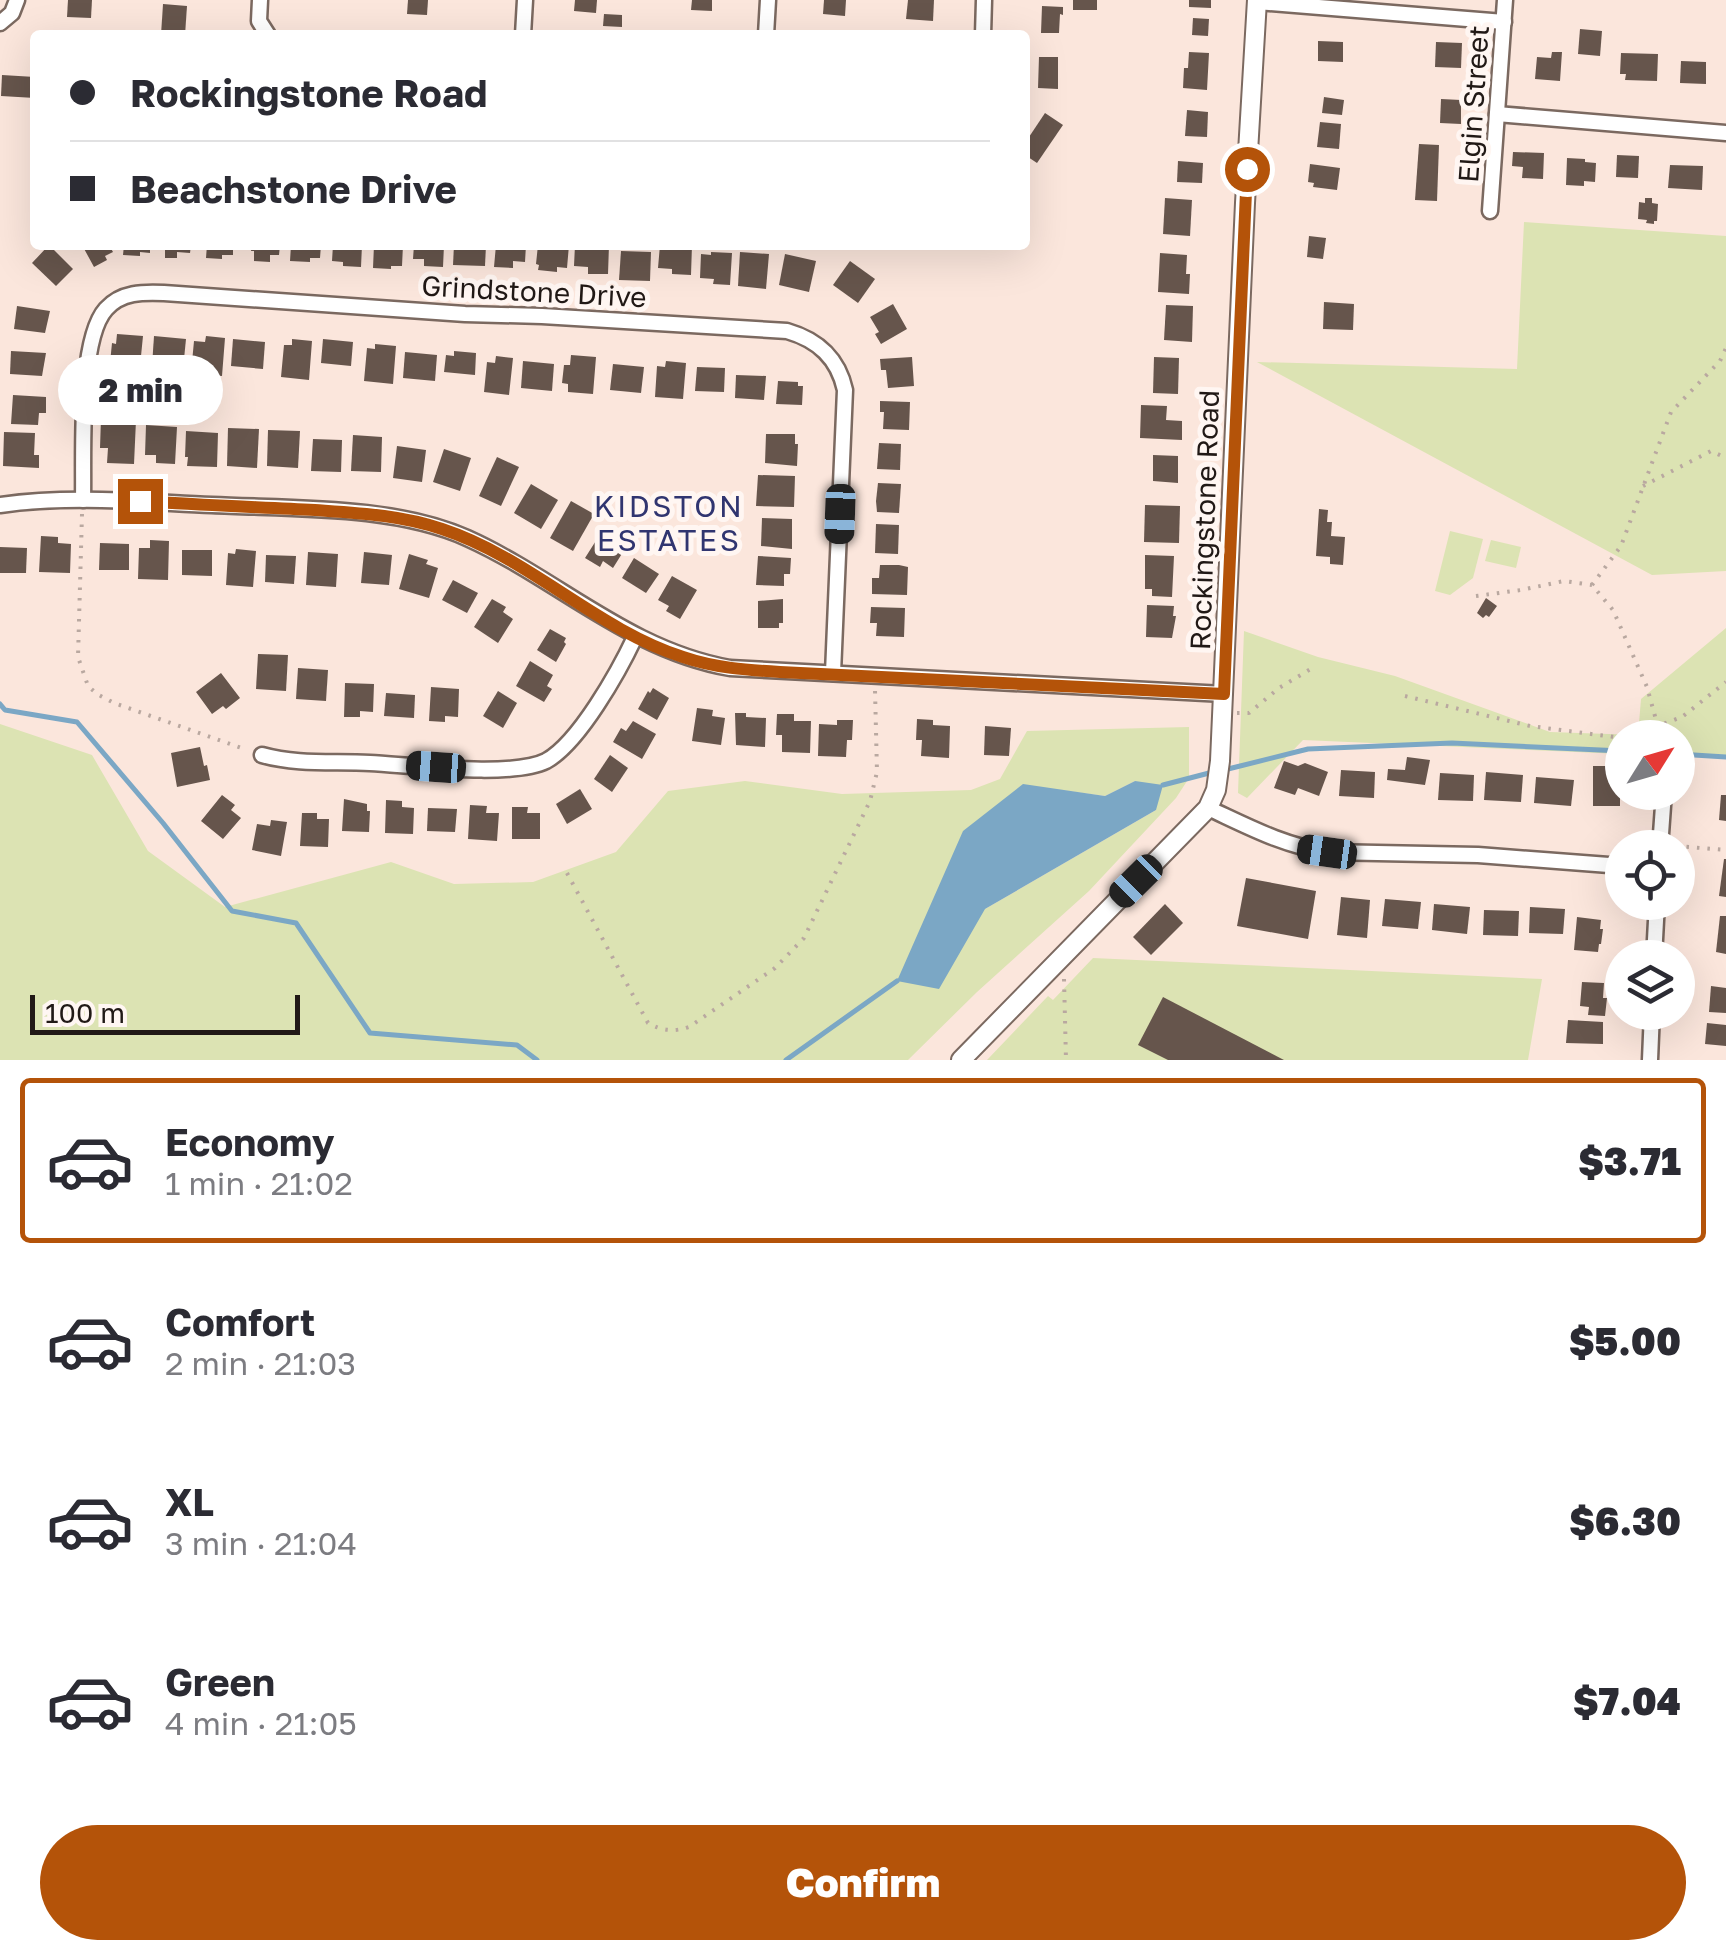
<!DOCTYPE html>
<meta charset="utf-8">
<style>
body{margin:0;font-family:"Golos Text",sans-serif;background:#f2f2f3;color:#2b2b33;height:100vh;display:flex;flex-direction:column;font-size:38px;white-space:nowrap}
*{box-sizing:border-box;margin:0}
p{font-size:32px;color:#7c7c81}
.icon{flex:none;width:55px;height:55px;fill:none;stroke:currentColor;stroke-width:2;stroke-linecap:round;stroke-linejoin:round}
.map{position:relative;height:1060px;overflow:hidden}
.side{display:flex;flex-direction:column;background:#fff;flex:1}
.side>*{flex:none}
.top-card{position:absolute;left:30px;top:30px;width:1000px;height:220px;border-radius:10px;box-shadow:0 10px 40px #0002;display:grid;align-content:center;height:220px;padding:0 40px;background:#fff}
.needle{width:65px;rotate:53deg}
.tools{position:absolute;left:1605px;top:720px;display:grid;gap:20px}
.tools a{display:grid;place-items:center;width:90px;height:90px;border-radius:50%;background:#fff;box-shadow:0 10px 40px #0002;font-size:50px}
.scale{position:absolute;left:30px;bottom:25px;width:270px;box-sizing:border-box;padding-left:10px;border:5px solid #211916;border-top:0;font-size:28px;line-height:35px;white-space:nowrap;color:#211916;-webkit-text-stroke:8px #fff6f2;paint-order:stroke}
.end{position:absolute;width:45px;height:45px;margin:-22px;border:12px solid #b45309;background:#fff;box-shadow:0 0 0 5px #fff}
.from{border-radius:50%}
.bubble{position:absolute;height:70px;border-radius:35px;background:#fff;box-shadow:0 10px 40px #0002;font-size:32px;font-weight:800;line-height:70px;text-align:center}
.car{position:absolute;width:30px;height:60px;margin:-30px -15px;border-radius:12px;box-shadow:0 0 8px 2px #0007;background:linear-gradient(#222 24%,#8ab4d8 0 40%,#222 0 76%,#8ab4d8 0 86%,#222 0)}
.top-card b{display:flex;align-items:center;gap:35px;height:95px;font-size:38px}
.top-card b+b{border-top:2px solid #e1e1e2}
.top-card i{width:25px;height:25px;background:#2b2b33}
ul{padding:18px 0 0;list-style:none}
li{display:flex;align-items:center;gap:30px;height:165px;margin:0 20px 15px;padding:0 20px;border:5px solid transparent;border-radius:10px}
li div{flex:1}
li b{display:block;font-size:38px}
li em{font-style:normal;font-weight:800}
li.active{border-color:#b45309}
li>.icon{width:90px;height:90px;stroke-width:1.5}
.primary-button{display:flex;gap:20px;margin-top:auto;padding:20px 40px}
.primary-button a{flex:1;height:115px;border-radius:60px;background:#b45309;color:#fff;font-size:40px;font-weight:800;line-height:115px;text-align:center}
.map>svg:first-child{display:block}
.green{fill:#dce3b3;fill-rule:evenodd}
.water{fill:#7ba7c5}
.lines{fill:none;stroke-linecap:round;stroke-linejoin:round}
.stream{stroke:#7ba7c5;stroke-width:5}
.building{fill:#66554c}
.minor-casing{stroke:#7b6960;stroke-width:19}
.tertiary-casing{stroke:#7b6960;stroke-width:22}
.path{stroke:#b9a8a0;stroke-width:4;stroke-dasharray:2.5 8;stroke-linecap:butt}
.minor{stroke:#fff;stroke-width:14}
.tertiary{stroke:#fff;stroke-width:18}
.route{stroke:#b45309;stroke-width:12}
.labels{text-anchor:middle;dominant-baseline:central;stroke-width:10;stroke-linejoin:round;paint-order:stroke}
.street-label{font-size:28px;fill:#211916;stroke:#fff6f2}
.neighbourhood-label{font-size:30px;letter-spacing:2.5px;fill:#303570;stroke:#fff6f2}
</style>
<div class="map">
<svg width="1726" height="1060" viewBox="0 0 1726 1060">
<rect width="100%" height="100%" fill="#fbe6dc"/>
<!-- green -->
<g class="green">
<path d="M1524 222 1726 236V571L1652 575 1257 362 1517 369Z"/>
<path d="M1450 531 1483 539 1473 578 1450 595 1435 591Z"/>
<path d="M1491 540 1521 547 1516 568 1485 561Z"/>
<path d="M1726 628V757L1678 756V738H1622V754L1303 740 1247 798 1238 793 1244 631 1318 657 1395 676 1550 732 1638 735 1641 699Z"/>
<path d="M0 724 92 755 148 851 225 907 391 862 454 884 533 882 616 852 668 791 745 781 842 794 971 790 1000 779 1027 731 1189 727V778L1176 798 1089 891 977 992 908 1060H0ZM1135 781 1156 810 985 909 1023 785 1105 796Z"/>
<path d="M1093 958 1542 979 1528 1060H987L1048 996 1053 1000Z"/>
</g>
<!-- water -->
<path class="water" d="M1135 781 1163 785 1156 810 985 909 939 989 897 981 963 831 1023 784 1105 796Z"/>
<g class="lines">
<!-- stream -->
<g class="stream">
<path d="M0 704 5 710 77 722 163 823 232 911 296 923 370 1033 517 1045 537 1060"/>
<path d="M1678 754 1726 757"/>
<path d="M1224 770 1308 749 1452 743 1622 751"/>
<path d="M1163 785 1213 772"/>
<path d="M786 1060 897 981"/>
</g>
</g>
<!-- building -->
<g class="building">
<path d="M68 0H92L91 18 67 17Z"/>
<path d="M408 0H428L427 15 407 14Z"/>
<path d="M575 0H597L596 13 574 11Z"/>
<path d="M692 0H712V11L691 10Z"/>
<path d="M824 0H846L845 16 823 14Z"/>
<path d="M908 0H934L933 21 906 19Z"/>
<rect x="1073" y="0" width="24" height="10"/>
<path d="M1189 0H1211V8L1189 7Z"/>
<path d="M163 4 187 6 185 35H161Z"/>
<path d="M1042 6 1063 7V15L1060 14 1059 33H1041Z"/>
<path d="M604 14 622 15V27L603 26Z"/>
<path d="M1193 18 1209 19 1208 36 1192 35Z"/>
<path d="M1580 29 1602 31 1600 56 1578 54Z"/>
<path d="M1318 41 1343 42V62L1318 61Z"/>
<path d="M1436 42 1462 43 1461 68 1435 67Z"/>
<path d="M1189 52 1209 53 1207 90 1183 88 1184 68H1188Z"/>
<path d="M1552 52H1562L1560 81 1535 79 1537 57 1551 58Z"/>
<path d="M1621 53 1658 54 1657 81 1625 80 1626 74H1620Z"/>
<path d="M1039 57H1058V89L1038 88Z"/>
<path d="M1681 61 1706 62V84L1680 83Z"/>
<path d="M2 75 35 77V98L1 96Z"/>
<path d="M1324 97 1344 100 1342 115 1322 113Z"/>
<path d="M1441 99 1461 100V124L1440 123Z"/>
<path d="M1187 110 1208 112 1207 137 1185 136Z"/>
<path d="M1045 113 1063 125 1037 163 1025 155V143Z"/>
<path d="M1320 122 1341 124 1339 149 1317 147Z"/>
<path d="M1419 144 1439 145 1437 201 1415 200Z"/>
<path d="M1513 152 1544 153 1543 179 1522 178 1523 167 1512 166Z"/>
<path d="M1617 155 1639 156 1638 178 1616 177Z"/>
<path d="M1567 158 1585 159V162L1596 163 1595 182 1584 181V186L1566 185Z"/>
<path d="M1178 161 1203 163 1202 183 1177 182Z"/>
<path d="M1310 164 1340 168 1337 190 1313 187 1314 183 1308 182Z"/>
<path d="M1670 165 1703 166 1702 190 1668 188Z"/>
<path d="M1165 198 1192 200 1190 236 1163 234Z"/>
<path d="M1645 198H1652V203L1658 204 1657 221H1654V224L1646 223 1647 220 1638 219 1639 202 1645 203Z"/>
<path d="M1309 236 1326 238 1323 259 1307 257Z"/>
<path d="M49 245 73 269 56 286 32 263Z"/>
<path d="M82 245H109L113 252 105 256 107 260 94 267Z"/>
<path d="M124 245H150V253L140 252V256L123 255Z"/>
<path d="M165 245H191L190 253 177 252V258H165Z"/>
<path d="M207 245H233V255H222V259L206 258Z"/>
<path d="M252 245H280L279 255H270V262L254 261V251H251Z"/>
<path d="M291 245H321L320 258H310V262L290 261Z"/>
<path d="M333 245H362L361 267 343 266V262L332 261Z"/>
<path d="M374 245H403L402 266H391V269L373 268Z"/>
<path d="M414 245H444L443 267 424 266V259H413Z"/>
<path d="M454 245H486L485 266 453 265Z"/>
<path d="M496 245H526L525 262 513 261V268L494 267Z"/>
<path d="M538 245H569L567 268 557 267V272L538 270 539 265 536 264Z"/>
<path d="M575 245H609L608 274H588V267L574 266Z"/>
<path d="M660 245H692L691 275 672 274V269L658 268Z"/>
<path d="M621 251 651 252 650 281 619 280Z"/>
<path d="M711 252 732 253 730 285 713 284 714 279 700 278 701 254 711 255Z"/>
<path d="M740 252 769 254 766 289 738 286Z"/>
<path d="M1160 253 1187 255 1186 274H1190L1189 294 1158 292Z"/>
<path d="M785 254 816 261 809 292 779 285Z"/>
<path d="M850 261 875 279 858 303 833 285Z"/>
<path d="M1324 302 1354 304 1353 330 1323 329Z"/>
<path d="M893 304 907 329 881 344 875 334 879 332 870 317Z"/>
<path d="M1166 305 1193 306 1192 342 1164 340Z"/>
<path d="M17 306 50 311 45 333 14 329Z"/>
<path d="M117 334 143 336 139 376 109 373 112 343 116 344Z"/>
<path d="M154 336 186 339 183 369 152 366Z"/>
<path d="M206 336 225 338 222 376 191 373 194 341 205 342Z"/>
<path d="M233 339 265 342 263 369 231 366Z"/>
<path d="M292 339 312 341 309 380 281 377 284 345H292Z"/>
<path d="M323 339 353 342 351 366 321 363Z"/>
<path d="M375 344 396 346 393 384 364 381 367 348 375 349Z"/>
<path d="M11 351 46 353 42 376 10 374Z"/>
<path d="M454 351 476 353 475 375 444 372 446 355 454 356Z"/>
<path d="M405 352 437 355 435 381 403 378Z"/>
<path d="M571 355 596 357 593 394 568 392V384L562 383 564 365H570Z"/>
<path d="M496 356 513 358 509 395 484 392 487 362 495 363Z"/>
<path d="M912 357 914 386 888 388 886 370H881L880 359Z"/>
<path d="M1154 357 1179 358 1178 394 1153 393Z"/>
<path d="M523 361 554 364 552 391 521 388Z"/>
<path d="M666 361 686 363 683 399 655 397 657 366 665 367Z"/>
<path d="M613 364 644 367 641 393 610 390Z"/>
<path d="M697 367 725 368 724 392 695 391Z"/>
<path d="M736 375 766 376 764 400 735 398Z"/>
<path d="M778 381 798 382V386H803L802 405 776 404Z"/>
<path d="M13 395 46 397V413H39L38 425 11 424Z"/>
<path d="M880 401 910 402 909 430 883 429 884 412H880Z"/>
<path d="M1141 405 1167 406 1166 420 1182 421V440L1140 438Z"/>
<path d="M101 418 136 420 134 464 107 463 108 448H100Z"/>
<path d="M146 425 177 427 175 464 156 463V455H145Z"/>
<path d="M228 428 259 429 257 468 227 466Z"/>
<path d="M268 430 300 431 298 468 267 466Z"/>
<path d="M186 431 218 433 217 467 187 466 188 457H185Z"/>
<path d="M4 432 35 433 34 455H39V468L3 466Z"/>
<path d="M766 434H795V444H798L797 466 765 463Z"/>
<path d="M353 435 382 437 381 472 351 471Z"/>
<path d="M313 439 342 440 341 472 311 471Z"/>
<path d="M879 443 901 444 900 470 877 469Z"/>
<path d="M397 446 426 450 422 482 393 478Z"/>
<path d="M444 449 471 458 460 491 433 482Z"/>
<path d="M1153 455 1178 456V483L1153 481Z"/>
<path d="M497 457 519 467 501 506 479 496Z"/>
<path d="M758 475 795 476 794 507 756 506Z"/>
<path d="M878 483 901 484 899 513 877 512 876 501Z"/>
<path d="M531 484 558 500 541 529 514 513Z"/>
<path d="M571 501 594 514 573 551 550 538Z"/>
<path d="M1145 505 1180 506 1179 543 1144 542Z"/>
<path d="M1319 509 1328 510 1327 522H1332L1331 536 1345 537 1343 565 1330 564V557L1316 556Z"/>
<path d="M762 518 792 519V549L761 546Z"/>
<path d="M876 524 899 525 898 554 875 553Z"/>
<path d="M604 528 628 544 613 568 603 561 600 567 585 558Z"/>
<path d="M41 536 58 537V543L71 544 70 573 39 572Z"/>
<path d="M150 540 169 541 168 580 138 579 139 548H150Z"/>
<path d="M100 543 129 544V570H99Z"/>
<path d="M0 547 27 548 26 573H0Z"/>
<path d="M236 549 256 551 253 587 226 585 228 553 235 554Z"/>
<path d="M182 550H212V576L182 575Z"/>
<path d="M308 552 338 554 336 587 306 585Z"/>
<path d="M364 552 392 555 389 585 361 583Z"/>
<path d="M409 554 428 560 426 564 438 568 429 598 399 589Z"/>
<path d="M266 555 296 556 294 584 265 582Z"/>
<path d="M1145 555 1174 556 1172 597 1152 596V589H1145Z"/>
<path d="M758 556 791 558 790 574H784V586L756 585Z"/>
<path d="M634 558 659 574 646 593 622 578Z"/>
<path d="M880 565H899L908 567 907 595 872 594V578H879Z"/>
<path d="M672 576 697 590 680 619 666 611 669 606 658 600Z"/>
<path d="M453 580 478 593 467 613 442 600Z"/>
<path d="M1486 598 1497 606 1489 617 1486 615 1483 618 1477 613Z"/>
<path d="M492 599 506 607 503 612 513 619 498 643 474 627Z"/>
<path d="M783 599V623H779V628H758V601Z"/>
<path d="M1147 605 1174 606 1173 616H1176L1172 638 1146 637Z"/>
<path d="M871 607 905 608 904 637 876 636 877 623H870Z"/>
<path d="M550 629 566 638 564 642 566 644 556 662 537 650Z"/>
<path d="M258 654 288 655 286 691 256 689Z"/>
<path d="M530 661 553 675 547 686 552 689 544 702 516 686Z"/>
<path d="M298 668 328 670 326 701 296 699Z"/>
<path d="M221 673 240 698 226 709 223 706 212 714 196 692Z"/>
<path d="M345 683 374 684 373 712 360 711V717H344Z"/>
<path d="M431 687 459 689 458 717 445 716V722L429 721Z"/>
<path d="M653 688 669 698 657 720 638 709 648 691 650 693Z"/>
<path d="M498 691 517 703 503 728 483 716Z"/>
<path d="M386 693 415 695 414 718 384 716Z"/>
<path d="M697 708 713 710 712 716 725 718 721 745 692 741Z"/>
<path d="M735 713H746V717L766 718 765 747 736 745Z"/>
<path d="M777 714H794V721H811L810 753 782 752V735H776Z"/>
<path d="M917 719 933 720V725L950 726 949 758 921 756 922 740H916Z"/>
<path d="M837 720H853L852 740H847L846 757 818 756 819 724 837 725Z"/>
<path d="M633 721 656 734 642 759 613 742 621 728 626 731Z"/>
<path d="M985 726 1011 728 1009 756 984 755Z"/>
<path d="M200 747 204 766 207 765 210 780 177 787 171 753Z"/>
<path d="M610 755 628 768 612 792 594 779Z"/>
<path d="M1407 757 1430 760 1425 785 1387 780 1388 769 1405 770Z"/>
<path d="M1284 761 1298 766 1305 763 1328 772 1319 796 1298 788 1295 795 1274 788Z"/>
<rect x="1593" y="766" width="27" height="40"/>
<path d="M1341 770 1375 772 1374 798 1339 796Z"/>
<path d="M1486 772 1523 775 1521 802 1484 800Z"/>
<path d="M1440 773 1474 775 1473 801 1438 800Z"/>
<path d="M1536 777 1574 780 1571 806 1534 803Z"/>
<path d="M580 789 592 809 567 824 556 804Z"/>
<path d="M222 795 235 805 231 810 241 818 223 839 201 821Z"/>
<path d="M1721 795H1726V821L1719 820Z"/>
<path d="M344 799 367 804V811H370L369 832 342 831Z"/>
<path d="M386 800 402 801V807L414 808 413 834 385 833Z"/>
<path d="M470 805 487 806 486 813H499L497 841 468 839Z"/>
<path d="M512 807H528L527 813H540V839H512Z"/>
<path d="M428 808 457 809 455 832 427 831Z"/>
<path d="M302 813H317V819H329L328 847 300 846Z"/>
<path d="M271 820 287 822 281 856 252 850 257 824 270 826Z"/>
<path d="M1724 859H1726V897L1719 896Z"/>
<path d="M1246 878 1316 891 1308 939 1237 926Z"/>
<path d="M1341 897 1370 900 1367 938 1337 935Z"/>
<path d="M1385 899 1421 902 1418 929 1382 926Z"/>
<path d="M1165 904 1183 923 1151 955 1133 937Z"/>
<path d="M1434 904 1470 907 1467 934 1432 930Z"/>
<path d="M1530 907 1565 909 1563 934 1529 933Z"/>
<path d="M1484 910 1519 911 1518 936 1483 935Z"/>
<path d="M1720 916H1726V954L1716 952Z"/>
<path d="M1577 917 1601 920 1600 929H1603L1601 944H1599L1598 952 1574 950Z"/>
<path d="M1582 982 1604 983 1603 998H1607L1605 1016 1588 1015 1589 1007 1580 1006Z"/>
<path d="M1711 986 1726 988V1013L1709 1012Z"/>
<path d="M1163 997 1284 1060H1168L1138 1045Z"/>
<path d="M1568 1020 1603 1022V1044L1566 1043Z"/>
<path d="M1707 1023 1726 1025V1046L1705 1044Z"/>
</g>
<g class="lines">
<defs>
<g id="minor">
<path d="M260 0 259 21 268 35"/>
<path d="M1257 2 1504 22"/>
<path d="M0 23 12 13 17 0"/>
<path d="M523 35 525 0"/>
<path d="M766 35 768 0"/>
<path d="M983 35 984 0"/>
<path d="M1497 114 1726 133"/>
<path d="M1490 211 1505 0"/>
<path d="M83 500C84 455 78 340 106 309 121 292 143 292 164 293L465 314 542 316 787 331C818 340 838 358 845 390L833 673"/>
<path d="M0 505C71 495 141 502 212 505 292 509 394 505 467 538 558 579 628 650 730 668L1224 694"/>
<path d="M262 755C298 765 333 761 370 763 411 765 512 778 546 761 579 743 619 671 635 637"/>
<path d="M1208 808C1247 826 1284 846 1327 852L1478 855 1622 866"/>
<path d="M1660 848 1664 792"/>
<path d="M1654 958 1657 902"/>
<path d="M1650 1060 1652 1012"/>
</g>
<path id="tertiary" d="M961 1060 1208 808 1216 790 1220 761 1245 203 1257 0"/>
</defs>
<!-- minor casing -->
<use href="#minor" class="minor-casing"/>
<!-- tertiary casing -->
<use href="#tertiary" class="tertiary-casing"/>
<!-- path -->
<g class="path">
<path d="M1643 486 1711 451 1726 458"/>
<path d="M82 514 78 657 88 686 97 694 114 703 247 750"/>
<path d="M1592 585 1621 546 1671 412 1720 361 1726 348"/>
<path d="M1476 596 1521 590 1564 581 1592 585 1613 610 1647 687 1661 738"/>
<path d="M1405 696 1530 726 1622 738"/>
<path d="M1237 713H1249L1279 688 1314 667"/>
<path d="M1625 738 1682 717 1726 682"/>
<path d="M1676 846 1726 850"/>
<path d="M567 873 648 1023C662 1031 674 1032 689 1027L775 968 804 938 870 801 877 772 875 690"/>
<path d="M1064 979 1066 1060"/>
</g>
<!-- minor -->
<use href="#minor" class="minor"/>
<!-- tertiary -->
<use href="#tertiary" class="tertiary"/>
</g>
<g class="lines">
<!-- route -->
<path class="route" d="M140 501C199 505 257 507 315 510 358 513 401 515 442 529 530 558 596 629 683 657 715 668 747 670 780 672L1224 694 1247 169"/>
</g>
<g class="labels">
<!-- street labels -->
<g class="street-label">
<text transform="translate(1473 104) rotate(-86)">Elgin Street</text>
<text transform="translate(534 291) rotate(3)">Grindstone Drive</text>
<text transform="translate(1204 520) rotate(-88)">Rockingstone Road</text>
</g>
<!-- neighbourhood labels -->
<g class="neighbourhood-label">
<text x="669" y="506">KIDSTON<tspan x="669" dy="34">ESTATES</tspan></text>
</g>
</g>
</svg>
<div class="tools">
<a><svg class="needle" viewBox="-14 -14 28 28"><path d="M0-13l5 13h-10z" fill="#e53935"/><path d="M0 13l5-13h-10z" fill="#7c7c81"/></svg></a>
<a><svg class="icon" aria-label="locate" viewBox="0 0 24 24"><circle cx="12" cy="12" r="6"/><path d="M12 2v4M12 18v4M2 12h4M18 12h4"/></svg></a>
<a><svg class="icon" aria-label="layers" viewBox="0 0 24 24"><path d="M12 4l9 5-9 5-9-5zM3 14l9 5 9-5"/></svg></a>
</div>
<div class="scale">100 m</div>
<i class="end from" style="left:1247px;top:169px"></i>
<i class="end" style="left:140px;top:501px"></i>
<div class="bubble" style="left:58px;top:355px;width:165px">2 min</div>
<i class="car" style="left:840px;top:514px;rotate:182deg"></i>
<i class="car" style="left:436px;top:767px;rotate:274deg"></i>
<i class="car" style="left:1327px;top:852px;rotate:278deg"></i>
<i class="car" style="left:1136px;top:881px;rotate:225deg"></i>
<div class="top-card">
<b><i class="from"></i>Rockingstone Road</b>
<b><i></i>Beachstone Drive</b>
</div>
</div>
<section class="side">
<ul>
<li class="active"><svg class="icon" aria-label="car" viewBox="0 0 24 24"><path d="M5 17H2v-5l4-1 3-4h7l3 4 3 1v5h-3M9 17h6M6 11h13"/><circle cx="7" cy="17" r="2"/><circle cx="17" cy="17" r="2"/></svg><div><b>Economy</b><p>1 min · 21:02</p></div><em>$3.71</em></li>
<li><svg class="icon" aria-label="car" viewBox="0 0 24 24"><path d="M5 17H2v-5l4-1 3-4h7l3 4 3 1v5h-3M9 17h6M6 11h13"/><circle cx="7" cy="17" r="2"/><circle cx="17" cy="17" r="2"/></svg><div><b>Comfort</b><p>2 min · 21:03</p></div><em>$5.00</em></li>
<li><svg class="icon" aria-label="car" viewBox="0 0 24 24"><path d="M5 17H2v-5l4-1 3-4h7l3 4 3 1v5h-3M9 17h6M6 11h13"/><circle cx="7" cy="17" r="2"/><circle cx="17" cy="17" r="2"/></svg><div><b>XL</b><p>3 min · 21:04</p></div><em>$6.30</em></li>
<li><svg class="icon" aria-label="car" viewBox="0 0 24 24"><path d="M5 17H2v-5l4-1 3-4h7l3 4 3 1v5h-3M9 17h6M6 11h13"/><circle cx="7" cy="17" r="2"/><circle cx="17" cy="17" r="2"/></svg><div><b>Green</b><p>4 min · 21:05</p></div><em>$7.04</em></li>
</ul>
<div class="primary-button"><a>Confirm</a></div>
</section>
